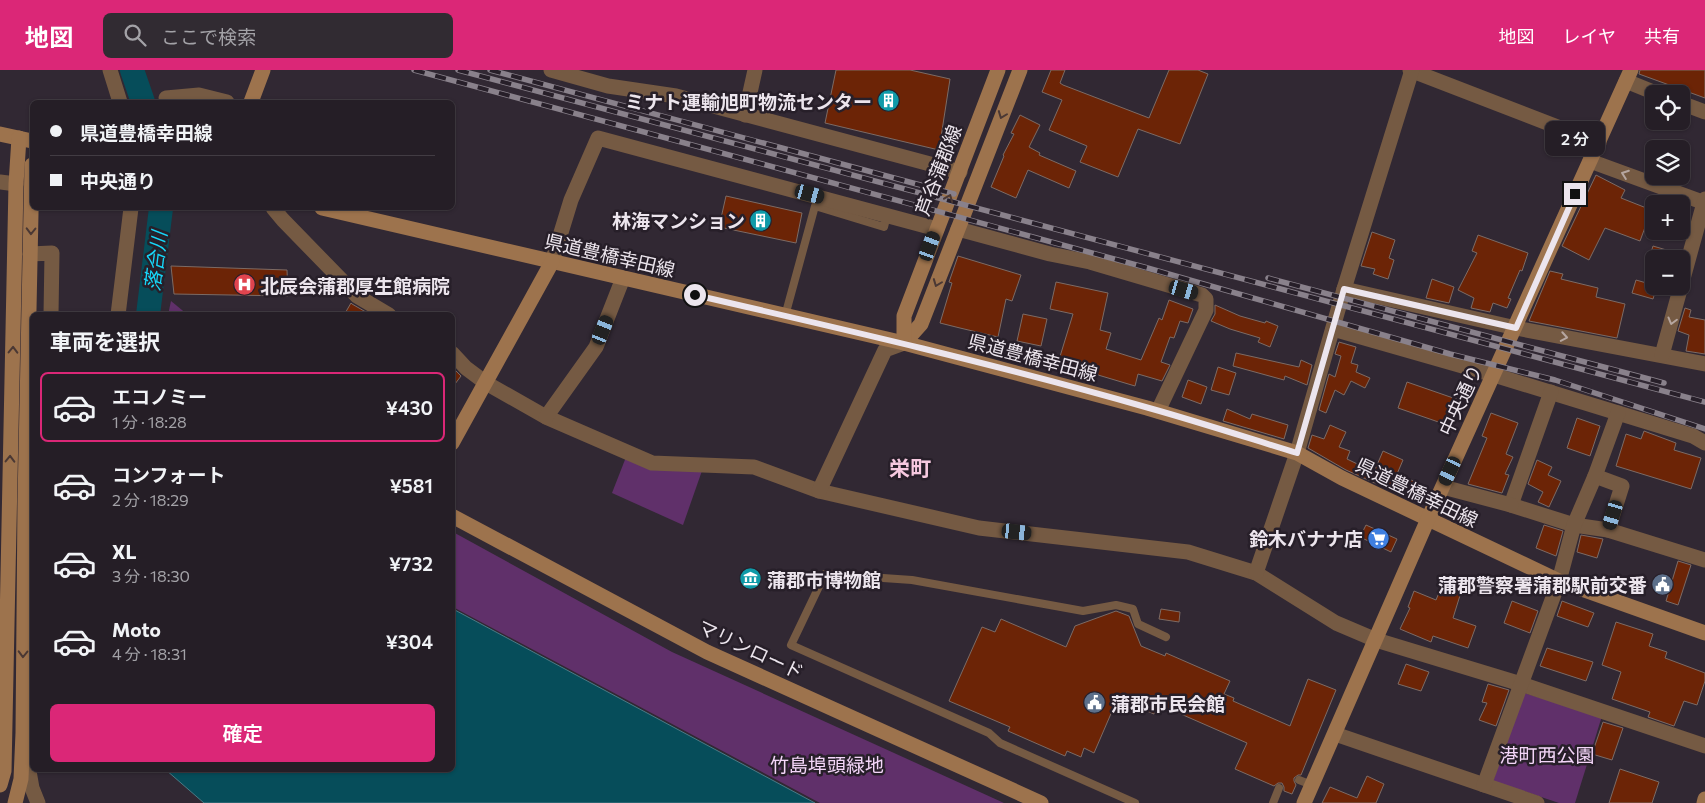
<!DOCTYPE html>
<html lang="ja">
<meta charset="utf-8">
<style>
body{margin:0;font-family:Commissioner,"Noto Sans JP",sans-serif;background:#312b32;color:#f1f3f6;height:100vh;display:flex;flex-direction:column;font-size:19px;white-space:nowrap}
*{box-sizing:border-box;margin:0}
p{font-size:16px;color:#a3a2a7}
.icon{flex:none;width:28px;height:28px;fill:none;stroke:currentColor;stroke-width:2;stroke-linecap:round;stroke-linejoin:round}
.map{position:relative;flex:1;overflow:hidden}
.panel{position:absolute;left:30px;top:242px;width:425px;height:460px;display:flex;flex-direction:column;background:#251e26;border-radius:8px;box-shadow:0 1px 4px #0004,0 0 0 1px #423c43}
.panel>*{flex:none}
.top-card{position:absolute;left:30px;top:30px;width:425px;height:110px;border-radius:8px;box-shadow:0 1px 4px #0004,0 0 0 1px #423c43;display:grid;align-content:center;height:110px;padding:0 20px;background:#251e26}
.controls{position:absolute;left:1645px;top:15px;display:grid;gap:10px}
.controls a{display:grid;place-items:center;width:45px;height:45px;border-radius:8px;background:#251e26;box-shadow:0 1px 4px #0004,0 0 0 1px #423c43;font-size:25px}
.end{position:absolute;width:22px;height:22px;margin:-11px;border:6px solid #ece5ed;background:#111;box-shadow:0 0 0 2px #111}
.from{border-radius:50%}
.bubble{position:absolute;height:35px;border-radius:8px;background:#251e26;box-shadow:0 1px 4px #0004,0 0 0 1px #423c43;font-size:16px;font-weight:600;line-height:35px;text-align:center}
.car{position:absolute;width:15px;height:30px;margin:-15px -8px;border-radius:6px;box-shadow:0 0 4px 1px #0007;background:linear-gradient(#222 24%,#8ab4d8 0 40%,#222 0 76%,#8ab4d8 0 86%,#222 0)}
.top-card b{display:flex;align-items:center;gap:18px;height:48px;font-size:19px}
.top-card b+b{border-top:1px solid #423c43}
.top-card i{width:12px;height:12px;background:#f1f3f6}
ul{padding:0;list-style:none}
li{display:flex;align-items:center;gap:15px;height:70px;margin:0 10px 8px;padding:0 10px;border:2px solid transparent;border-radius:8px}
li div{flex:1}
li b{display:block;font-size:19px}
li em{font-style:normal;font-weight:600}
li.active{border-color:#db2777}
li>.icon{width:45px;height:45px;stroke-width:1.5}
h2{padding:0 20px;font-size:22px;line-height:60px}
.cta{display:flex;gap:10px;margin-top:auto;padding:10px 20px}
.cta a{flex:1;height:58px;border-radius:8px;background:#db2777;color:#fff;font-size:20px;font-weight:600;line-height:58px;text-align:center}
header{display:flex;align-items:center;gap:30px;box-sizing:border-box;height:70px;padding:0 25px;background:#db2777;color:#fff}
header strong{font-size:24px}
nav{display:flex;gap:28px;margin-inline-start:auto;font-size:18px}
.search{width:350px;height:45px;background:#312b32;display:flex;align-items:center;gap:12px;box-sizing:border-box;padding:0 18px;border-radius:8px;color:#a3a2a7;font-size:19px}
.map>svg:first-child{display:block}
.green{fill:#60306a}
.water{fill:#064d5a;stroke:#4b7b86}
.lines{fill:none;stroke-linecap:round;stroke-linejoin:round}
.river{stroke:#064d5a;stroke-width:24}
.building{fill:#6c2406;stroke:#7c6b65}
.lane{stroke:#755a43;stroke-width:8}
.street{stroke:#755a43;stroke-width:15}
.secondary{stroke:#9d734d;stroke-width:15}
.rail-casing{stroke:#89818b;stroke-width:5.5}
.rail{stroke:#271f29;stroke-width:4;stroke-dasharray:11;stroke-linecap:butt}
.oneway{stroke:#4a3834}
.oneway2{stroke:#b6a6a0}
.route{stroke:#ece5ed;stroke-width:6}
.labels{text-anchor:middle;dominant-baseline:central;stroke-width:5;stroke-linejoin:round;paint-order:stroke}
.poi-label{font-size:19px;font-weight:bold;fill:#ece5ed;stroke:#271f29;text-anchor:end}
.street-label{font-size:19px;fill:#ece5ed;stroke:#271f29}
.park-label{font-size:19px;fill:#f4d6f9;stroke:#271f29}
.water-label{font-size:20px;font-style:italic;fill:#16d6f8;stroke:#271f29}
.quarter-label{font-size:21px;font-weight:bold;fill:#f7c9e0;stroke:#271f29}
</style>
<header>
<strong>地図</strong>
<div class="search"><svg class="icon" aria-label="search" viewBox="0 0 24 24"><circle cx="10" cy="10" r="6"/><path d="M15 15l6 6"/></svg>ここで検索</div>
<nav><a>地図</a><a>レイヤ</a><a>共有</a></nav>
</header>
<div class="map">
<svg width="1705" height="733" viewBox="0 0 1705 733">
<rect width="100%" height="100%" fill="#312833"/>
<!-- green -->
<g class="green">
<path d="M171 231 188 245H168Z"/>
<path d="M628 382 704 395 683 455 612 423Z"/>
<path d="M453 462 672 582 1004 733H820L453 537Z"/>
<path d="M1524 623 1602 646 1575 733H1559L1493 711Z"/>
</g>
<!-- water -->
<path class="water" d="M453 539 815 733H204L166 700H452Z"/>
<g class="lines">
<!-- river -->
<g class="river">
<path d="M132 0 143 32"/>
<path d="M148 245 161 138"/>
</g>
</g>
<!-- building -->
<g class="building">
<path d="M836 0H910L950 9 939 80 825 53Z"/>
<path d="M1051 0H1065L1060 13 1063 15 1149 48 1169 0H1198L1208 4 1180 74 1138 59 1118 107 1080 92 1087 76 1049 60 1062 30 1042 22Z"/>
<path d="M1640 0H1705V28L1639 4Z"/>
<path d="M1020 45 1040 55 1029 77 1040 83 1039 85 1076 101 1069 118 1028 100 1016 128 991 117 1004 86 1003 85 1014 64 1011 63Z"/>
<path d="M1596 105 1625 120 1621 128 1654 141V154L1647 152 1640 171 1605 158 1589 190 1562 176Z"/>
<path d="M726 126 802 143 796 173 719 157Z"/>
<path d="M1372 162 1395 170 1389 188 1394 190 1388 209 1373 204 1375 199 1361 196Z"/>
<path d="M1478 165 1528 183 1522 201 1520 200 1508 228 1511 229 1507 238 1493 233 1490 242 1471 238 1474 228 1458 220 1477 183 1472 181Z"/>
<path d="M1653 176 1680 184 1679 189H1649Z"/>
<path d="M958 186 1021 205 1012 231 1006 229 998 267 960 258 940 253 952 213 949 212Z"/>
<path d="M171 196 287 200 288 226 174 224Z"/>
<path d="M1550 201 1563 204 1561 209 1598 218 1596 227 1625 234 1617 268 1529 251Z"/>
<path d="M1432 209 1454 217 1449 233 1426 228Z"/>
<path d="M1636 210 1657 216 1653 229 1632 223Z"/>
<path d="M1056 212 1108 223 1100 260 1111 263 1106 279 1141 290 1159 248 1162 250 1169 230 1193 239 1188 253 1180 251 1174 268 1170 267 1161 292 1170 295 1162 311 1138 304 1135 316 1088 302 1085 310 1070 305 1073 297 1058 293 1073 244 1050 239Z"/>
<path d="M351 233 352 234 371 245H344Z"/>
<path d="M1215 235 1240 246 1265 253 1266 251 1278 256 1270 277 1258 272 1260 268 1230 259 1211 251 1215 244Z"/>
<path d="M1685 238 1691 240 1689 247 1705 250V284L1686 281 1689 265 1678 261Z"/>
<path d="M1023 244 1047 249 1041 276 1017 271Z"/>
<path d="M1339 272 1356 277 1351 293 1358 295 1356 302 1370 308 1365 318 1351 311 1344 325 1335 320 1326 343 1319 340 1329 304 1335 307 1341 286 1335 284Z"/>
<path d="M1236 283 1299 297 1301 290 1312 295 1307 315 1285 306 1284 310 1233 296Z"/>
<path d="M452 297 461 306 452 318Z"/>
<path d="M1218 297 1236 303 1229 325 1211 320Z"/>
<path d="M1188 310 1207 317 1201 334 1182 327Z"/>
<path d="M1407 312 1459 330 1450 356 1398 338Z"/>
<path d="M1227 339 1250 349 1252 344 1288 355 1284 369 1223 351Z"/>
<path d="M1491 343 1518 353 1506 384 1513 387 1505 404 1509 405 1502 423 1468 414 1487 368 1482 366Z"/>
<path d="M1577 348 1600 356 1590 386 1567 378Z"/>
<path d="M1330 355 1346 362 1339 377 1350 381 1347 389 1374 402 1383 381 1403 390 1397 404 1425 416 1419 431 1384 416V417L1346 400 1308 378 1312 365 1324 369Z"/>
<path d="M1644 361 1676 373 1674 380 1701 388 1691 419 1616 396 1626 364 1641 369Z"/>
<path d="M1537 390 1552 397 1548 405 1561 411 1549 437 1538 432 1543 422 1528 414Z"/>
<path d="M1366 455 1397 469 1391 482 1360 467Z"/>
<path d="M1544 455 1563 461 1556 486 1536 478Z"/>
<path d="M1581 465 1603 469 1597 488 1577 482Z"/>
<path d="M1678 491 1691 495 1678 535 1666 531Z"/>
<path d="M1443 513 1462 519 1453 548 1476 556 1468 578 1433 566 1431 572 1400 559 1410 538 1408 537 1414 521 1436 530Z"/>
<path d="M1512 531 1538 541 1530 563 1504 553Z"/>
<path d="M1562 531 1594 543 1588 557 1557 546Z"/>
<path d="M1161 539 1180 542 1179 552 1159 549Z"/>
<path d="M1116 541 1129 546 1141 576 1165 586 1166 583 1230 611 1224 624 1234 628 1233 631 1290 656 1308 609 1336 620 1301 705H1298L1294 708V711L1296 715 1292 724 1284 721V717L1282 713H1278L1274 716 1235 699 1247 673 1158 634 1154 644 1135 636 1119 642 1113 639 1094 683 1084 678 1081 687 1067 681 1065 686 1008 661 1010 657 949 631 982 557 995 562 1001 549 1066 577 1075 556Z"/>
<path d="M1616 552 1653 564 1649 576 1667 582 1665 588 1705 603V611L1697 635 1684 631 1674 656 1648 647 1650 642 1612 629 1621 602 1602 595Z"/>
<path d="M1547 578 1593 592 1586 611 1540 596Z"/>
<path d="M1406 594 1429 602 1421 621 1398 614Z"/>
<path d="M1488 614 1509 620 1496 656 1479 650 1487 633 1482 632Z"/>
<path d="M1603 652 1623 658 1612 690 1592 684Z"/>
<path d="M1620 699 1659 712 1652 733H1609Z"/>
<path d="M1367 706 1384 714 1376 733H1322L1330 717 1357 728Z"/>
</g>
<g class="lines">
<!-- lane -->
<g class="lane">
<path d="M785 246 815 136 884 157 887 145"/>
<path d="M1299 710 1312 715"/>
<path d="M1135 733 1000 673 989 663 791 575 825 504 912 510 1083 541 1116 535 1133 539 1138 554 1166 567"/>
<path d="M1273 733 1279 718"/>
</g>
<!-- street -->
<g class="street">
<path d="M110 0 120 32"/>
<path d="M551 0 608 16 676 26 960 102"/>
<path d="M1410 0 1599 73"/>
<path d="M1626 11 1658 24"/>
<path d="M167 32 166 28 199 25 227 32"/>
<path d="M1681 33 1705 42"/>
<path d="M745 45 755 0"/>
<path d="M1590 91 1705 133"/>
<path d="M0 112 16 114"/>
<path d="M273 138 283 150 357 226 389 245"/>
<path d="M958 159 1050 184 1090 192 1202 225 1206 229V240L1158 341"/>
<path d="M30 184 52 183 51 245"/>
<path d="M552 192 571 130 598 68 937 159"/>
<path d="M1681 216 1705 129"/>
<path d="M1344 219 1516 258 1705 294"/>
<path d="M118 245 131 138"/>
<path d="M1333 259 1494 305 1618 343 1693 366 1705 373"/>
<path d="M452 283 466 298 486 313 546 347 652 393 754 397 819 421 979 458 1188 482 1256 503 1336 553 1376 570 1521 614 1705 676"/>
<path d="M1662 285 1681 216"/>
<path d="M1551 322 1511 435 1574 455 1608 460 1705 490"/>
<path d="M546 347 596 277 623 208"/>
<path d="M1595 406 1622 416 1608 460"/>
<path d="M1443 417 1511 435"/>
<path d="M819 421 885 280 904 273"/>
<path d="M1256 503 1297 383 1344 219 1412 0"/>
<path d="M1335 664 1537 733"/>
<path d="M26 684 32 718 38 733"/>
<path d="M1484 715 1559 511 1574 455 1595 406 1618 343"/>
</g>
<!-- secondary -->
<g class="secondary">
<path d="M251 32 263 0"/>
<path d="M0 64 32 71"/>
<path d="M322 138 904 273 1147 338 1297 383 1342 408 1559 511 1705 563"/>
<path d="M904 273 921 254 1020 0"/>
<path d="M904 273V246L998 0"/>
<path d="M452 373 552 192"/>
<path d="M452 446 707 582 1041 733"/>
<path d="M0 715 4 701 16 114 19 68"/>
<path d="M15 733 21 709 23 663 25 431 32 95"/>
<path d="M1304 733 1428 449 1631 0"/>
<path d="M1704 733 1705 729"/>
</g>
<defs>
<g id="rail">
<path d="M414 0 1144 197 1450 284 1555 310 1705 359"/>
<path d="M458 0 1705 332"/>
<path d="M490 0 954 124"/>
<path d="M1268 208 1664 313"/>
</g>
</defs>
<!-- rail casing -->
<use href="#rail" class="rail-casing"/>
<!-- rail -->
<use href="#rail" class="rail"/>
</g>
<!-- one-way arrows -->
<defs><path id="oneway-chevron" d="M-2-3.5L2.5 0L-2 3.5" fill="none" stroke-width="1.6" stroke-linecap="round" stroke-linejoin="round" transform="scale(1.25)"/></defs>
<g class="oneway">
<use href="#oneway-chevron" transform="translate(1002 45) rotate(111)"/>
<use href="#oneway-chevron" transform="translate(949 128) rotate(-68)"/>
<use href="#oneway-chevron" transform="translate(31 161) rotate(91)"/>
<use href="#oneway-chevron" transform="translate(937 213) rotate(111)"/>
<use href="#oneway-chevron" transform="translate(13 280) rotate(-89)"/>
<use href="#oneway-chevron" transform="translate(10 389) rotate(-89)"/>
<use href="#oneway-chevron" transform="translate(23 584) rotate(91)"/>
</g>
<g class="oneway2">
<use href="#oneway-chevron" transform="translate(1625 104) rotate(-160)"/>
<use href="#oneway-chevron" transform="translate(1672 251) rotate(105)"/>
<use href="#oneway-chevron" transform="translate(1564 267) rotate(10)"/>
</g>
<g class="lines">
<!-- route -->
<path class="route" d="M695 225C847 260 999 295 1149 338 1199 352 1248 368 1297 383L1344 219 1516 258 1575 124"/>
</g>
<!-- icons -->
<defs>
<symbol id="building-disc" viewBox="-11 -11 22 22"><circle r="9.5" fill="#0f9aa8" stroke="#271f29"/><path d="M-4-6H4V6H1V3H-1V6H-4ZM-2.5-4.3h1.7v1.8h-1.7ZM.8-4.3h1.7v1.8H.8ZM-2.5-1h1.7V.8h-1.7ZM.8-1h1.7V.8H.8Z" fill="#fff"/></symbol>
<symbol id="hospital-disc" viewBox="-11 -11 22 22"><circle r="9.5" fill="#e0444e" stroke="#271f29"/><path d="M-5-5h3v3.5h4V-5h3V5h-3V1.5h-4V5h-3Z" fill="#fff"/></symbol>
<symbol id="supermarket-disc" viewBox="-11 -11 22 22"><circle r="9.5" fill="#3f7fe0" stroke="#271f29"/><path d="M-6-5.5h2.5l.6 2H6L4.5 2H-2.5L-4.4-4H-6ZM-1.5 3.2a1.3 1.3 0 1 0 .1 0ZM3 3.2a1.3 1.3 0 1 0 .1 0Z" fill="#fff"/></symbol>
<symbol id="museum-disc" viewBox="-11 -11 22 22"><circle r="9.5" fill="#0f9aa8" stroke="#271f29"/><path d="M0-6L6-3V-2H-6V-3ZM-5-1h2V3h-2ZM-1-1h2V3h-2ZM3-1h2V3H3ZM-6 4H6V6H-6Z" fill="#fff"/></symbol>
<symbol id="civic-disc" viewBox="-11 -11 22 22"><circle r="9.5" fill="#5c6f8a" stroke="#271f29"/><path d="M-.6-6.5H3V-4.5H.6V-3L4-1V1h2V6H-6V1h2V-1L-.6-3ZM-1.2 2.5V6h2.4V2.5Z" fill="#fff"/></symbol>
</defs>
<g fill-rule="evenodd">
<use href="#building-disc" x="876" y="18" width="25" height="25"/>
<use href="#building-disc" x="748" y="138" width="25" height="25"/>
<use href="#hospital-disc" x="232" y="202" width="25" height="25"/>
<use href="#supermarket-disc" x="1366" y="456" width="25" height="25"/>
<use href="#museum-disc" x="738" y="496" width="25" height="25"/>
<use href="#civic-disc" x="1650" y="502" width="25" height="25"/>
<use href="#civic-disc" x="1082" y="620" width="25" height="25"/>
</g>
<g class="labels">
<!-- poi labels -->
<g class="poi-label">
<text x="872" y="31">ミナト運輸旭町物流センター</text>
<text x="745" y="150">林海マンション</text>
<text x="260" y="215" text-anchor="start">北辰会蒲郡厚生館病院</text>
<text x="1363" y="468">鈴木バナナ店</text>
<text x="767" y="509" text-anchor="start">蒲郡市博物館</text>
<text x="1647" y="514">蒲郡警察署蒲郡駅前交番</text>
<text x="1111" y="633" text-anchor="start">蒲郡市民会館</text>
</g>
<!-- street labels -->
<g class="street-label">
<text transform="translate(938 100) rotate(-69)">芦谷蒲郡線</text>
<text transform="translate(610 185) rotate(13)">県道豊橋幸田線</text>
<text transform="translate(1033 287) rotate(15)">県道豊橋幸田線</text>
<text transform="translate(1460 330) rotate(-65)">中央通り</text>
<text transform="translate(1417 422) rotate(26)">県道豊橋幸田線</text>
<text transform="translate(751 579) rotate(25)">マリンロード</text>
</g>
<!-- park labels -->
<g class="park-label">
<text x="1547" y="684">港町西公園</text>
<text x="827" y="694">竹島埠頭緑地</text>
</g>
<!-- water labels -->
<g class="water-label">
<text transform="translate(155 191) rotate(-83)">落合川</text>
</g>
<!-- quarter labels -->
<g class="quarter-label">
<text x="910" y="397">栄町</text>
</g>
</g>
</svg>
<div class="controls">
<a><svg class="icon" aria-label="locate" viewBox="0 0 24 24"><circle cx="12" cy="12" r="6"/><path d="M12 2v4M12 18v4M2 12h4M18 12h4"/></svg></a>
<a><svg class="icon" aria-label="layers" viewBox="0 0 24 24"><path d="M12 4l9 5-9 5-9-5zM3 14l9 5 9-5"/></svg></a>
<a>+</a>
<a>−</a>
</div>
<i class="end from" style="left:695px;top:225px"></i>
<i class="end" style="left:1575px;top:124px"></i>
<div class="bubble" style="left:1545px;top:51px;width:60px">2 分</div>
<i class="car" style="left:810px;top:124px;rotate:105deg"></i>
<i class="car" style="left:930px;top:176px;rotate:20deg"></i>
<i class="car" style="left:1184px;top:220px;rotate:106deg"></i>
<i class="car" style="left:603px;top:260px;rotate:22deg"></i>
<i class="car" style="left:1450px;top:401px;rotate:205deg"></i>
<i class="car" style="left:1613px;top:445px;rotate:197deg"></i>
<i class="car" style="left:1017px;top:462px;rotate:96deg"></i>
<div class="top-card">
<b><i class="from"></i>県道豊橋幸田線</b>
<b><i></i>中央通り</b>
</div>
<section class="panel">
<h2>車両を選択</h2>
<ul>
<li class="active"><svg class="icon" aria-label="car" viewBox="0 0 24 24"><path d="M5 17H2v-5l4-1 3-4h7l3 4 3 1v5h-3M9 17h6M6 11h13"/><circle cx="7" cy="17" r="2"/><circle cx="17" cy="17" r="2"/></svg><div><b>エコノミー</b><p>1 分 · 18:28</p></div><em>¥430</em></li>
<li><svg class="icon" aria-label="car" viewBox="0 0 24 24"><path d="M5 17H2v-5l4-1 3-4h7l3 4 3 1v5h-3M9 17h6M6 11h13"/><circle cx="7" cy="17" r="2"/><circle cx="17" cy="17" r="2"/></svg><div><b>コンフォート</b><p>2 分 · 18:29</p></div><em>¥581</em></li>
<li><svg class="icon" aria-label="car" viewBox="0 0 24 24"><path d="M5 17H2v-5l4-1 3-4h7l3 4 3 1v5h-3M9 17h6M6 11h13"/><circle cx="7" cy="17" r="2"/><circle cx="17" cy="17" r="2"/></svg><div><b>XL</b><p>3 分 · 18:30</p></div><em>¥732</em></li>
<li><svg class="icon" aria-label="car" viewBox="0 0 24 24"><path d="M5 17H2v-5l4-1 3-4h7l3 4 3 1v5h-3M9 17h6M6 11h13"/><circle cx="7" cy="17" r="2"/><circle cx="17" cy="17" r="2"/></svg><div><b>Moto</b><p>4 分 · 18:31</p></div><em>¥304</em></li>
</ul>
<div class="cta"><a>確定</a></div>
</section>
</div>
